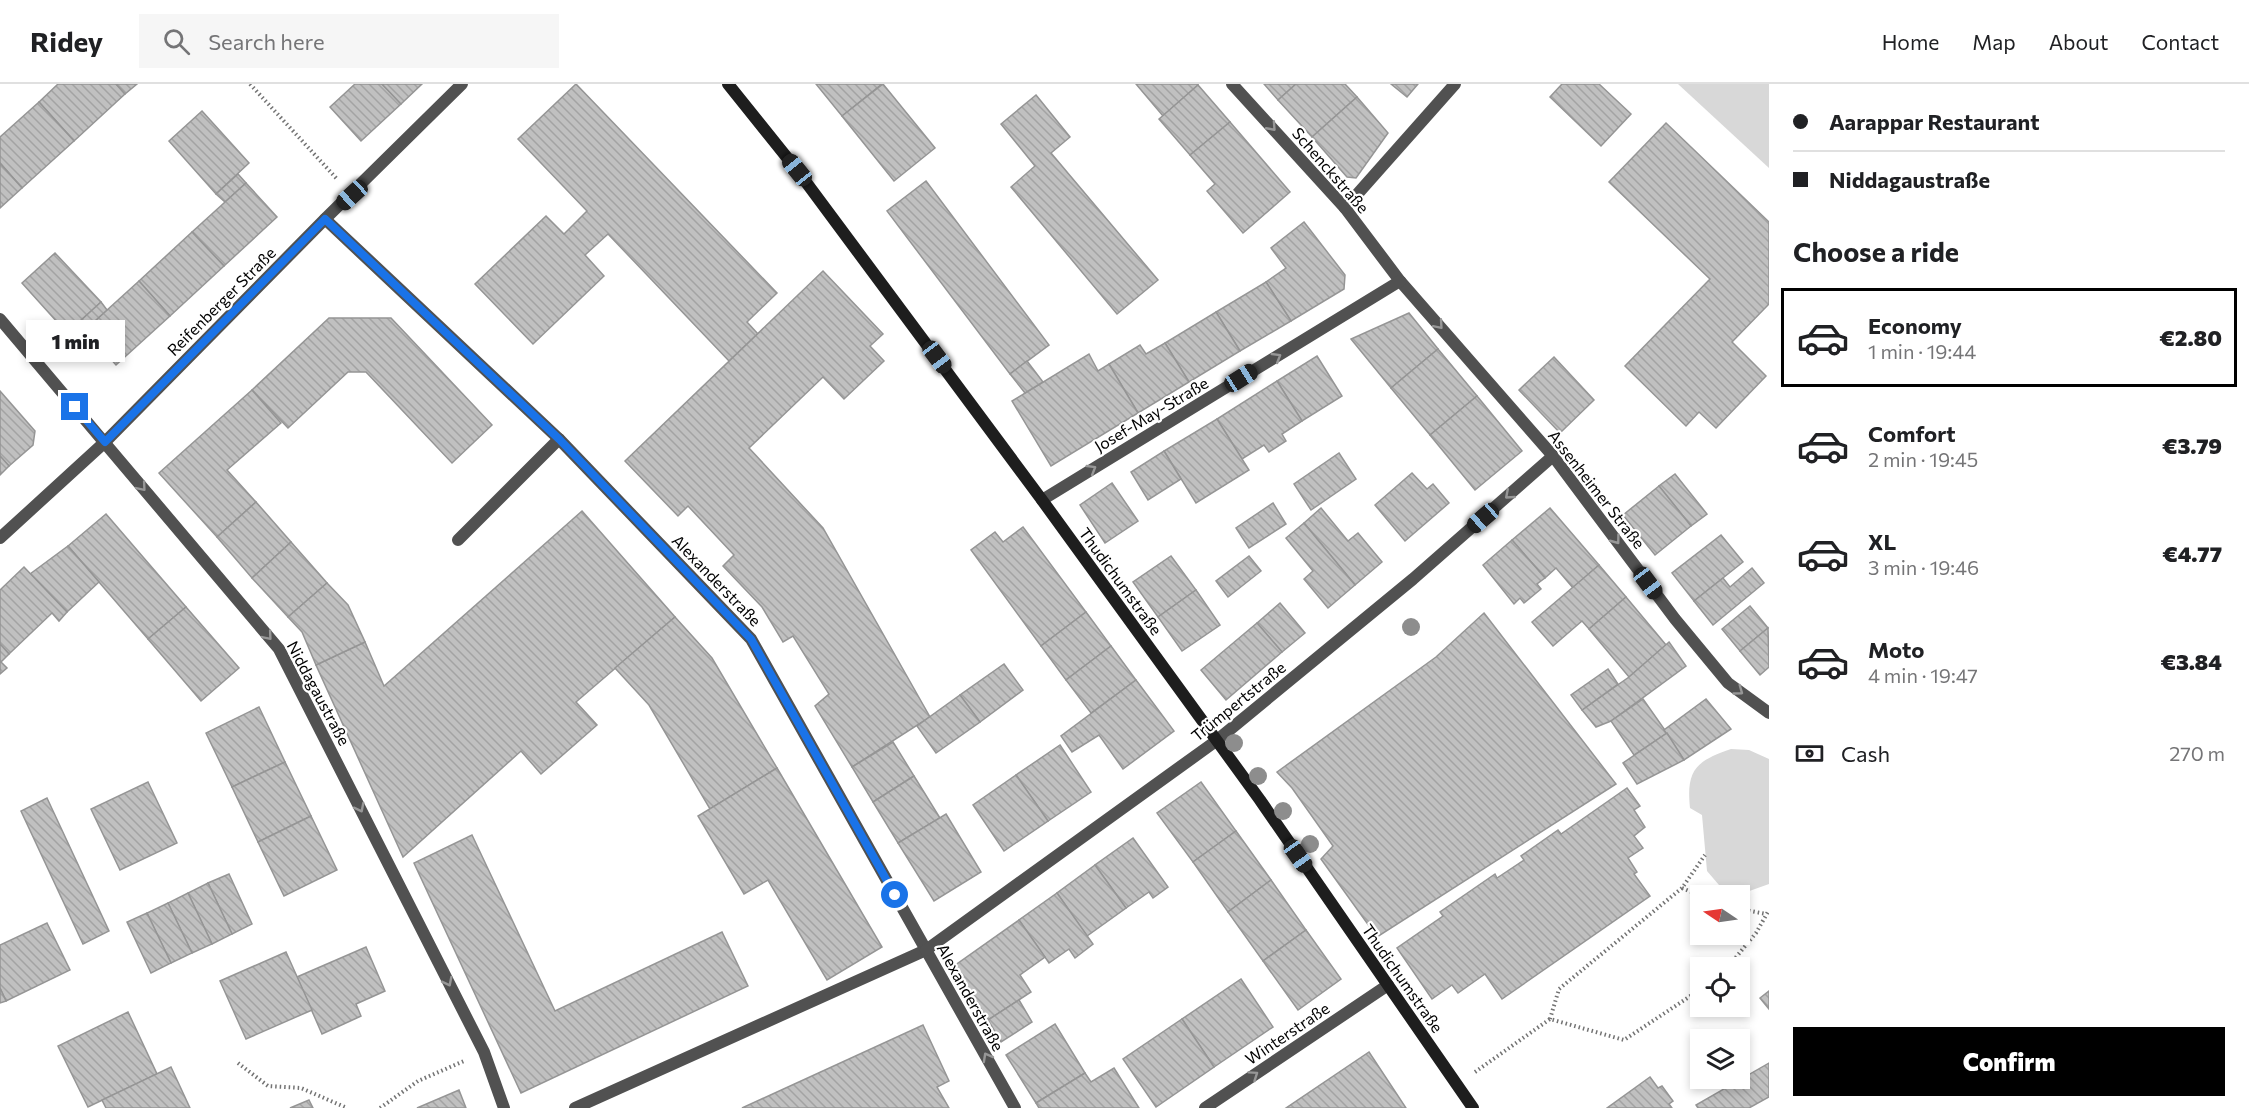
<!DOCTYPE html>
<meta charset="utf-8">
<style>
body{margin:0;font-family:Commissioner,sans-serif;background:#f6f6f6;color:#202124;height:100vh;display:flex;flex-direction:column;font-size:22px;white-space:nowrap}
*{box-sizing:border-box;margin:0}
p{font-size:20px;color:#757577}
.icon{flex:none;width:33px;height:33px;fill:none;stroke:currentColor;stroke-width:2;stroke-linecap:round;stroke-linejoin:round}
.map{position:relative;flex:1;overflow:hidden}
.panel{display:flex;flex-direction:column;background:#fff;width:480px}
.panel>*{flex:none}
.guide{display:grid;align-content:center;height:132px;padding:0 24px;background:#fff}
.needle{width:39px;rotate:283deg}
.buttons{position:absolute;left:1690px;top:801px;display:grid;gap:12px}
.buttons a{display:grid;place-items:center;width:60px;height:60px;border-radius:0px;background:#fff;box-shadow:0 3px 9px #0003;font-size:30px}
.end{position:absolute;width:27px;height:27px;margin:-14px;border:8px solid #1a73e8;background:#fff;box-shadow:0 0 0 3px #fff}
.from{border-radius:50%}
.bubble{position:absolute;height:42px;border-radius:0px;background:#fff;box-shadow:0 3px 9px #0003;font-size:20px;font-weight:800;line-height:42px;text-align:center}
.car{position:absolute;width:18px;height:36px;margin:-18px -9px;border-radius:8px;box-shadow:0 0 4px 2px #0007;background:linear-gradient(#222 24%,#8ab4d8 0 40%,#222 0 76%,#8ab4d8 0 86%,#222 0)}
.guide b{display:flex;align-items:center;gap:21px;height:57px;font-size:22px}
.guide b+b{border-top:2px solid #e0e0e0}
.guide i{width:15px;height:15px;background:#202124}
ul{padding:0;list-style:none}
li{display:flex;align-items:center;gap:18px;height:99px;margin:0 12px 9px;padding:0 12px;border:3px solid transparent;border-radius:0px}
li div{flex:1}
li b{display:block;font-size:22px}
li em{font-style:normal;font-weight:800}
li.active{border-color:#000}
li>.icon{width:54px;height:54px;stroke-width:1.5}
h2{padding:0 24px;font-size:27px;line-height:72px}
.pay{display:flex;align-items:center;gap:15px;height:66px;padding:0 24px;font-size:22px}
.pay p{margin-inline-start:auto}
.cta{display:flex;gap:12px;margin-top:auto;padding:12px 24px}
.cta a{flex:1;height:69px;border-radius:0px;background:#000;color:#fff;font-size:24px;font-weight:800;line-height:69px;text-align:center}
header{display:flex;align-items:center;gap:36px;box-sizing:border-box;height:84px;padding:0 30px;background:#fff;border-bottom:2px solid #e0e0e0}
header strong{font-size:28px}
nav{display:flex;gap:33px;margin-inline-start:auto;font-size:21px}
.search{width:420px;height:54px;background:#f6f6f6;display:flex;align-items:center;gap:15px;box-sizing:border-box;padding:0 21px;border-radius:0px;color:#757577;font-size:22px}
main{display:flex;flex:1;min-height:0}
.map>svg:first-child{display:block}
.green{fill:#d8d8d8}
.building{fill:url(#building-back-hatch);stroke:#959595;stroke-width:1.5}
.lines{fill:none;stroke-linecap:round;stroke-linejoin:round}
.path{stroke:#737373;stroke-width:4;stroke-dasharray:1.5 3;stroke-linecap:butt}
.service{stroke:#515151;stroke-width:12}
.minor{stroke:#515151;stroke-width:12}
.secondary{stroke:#1e1e1e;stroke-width:12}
.tree{fill:#8d8d8d}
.oneway{stroke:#979797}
.route{stroke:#1a73e8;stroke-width:8}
.labels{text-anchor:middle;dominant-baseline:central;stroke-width:4.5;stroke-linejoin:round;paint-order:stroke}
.street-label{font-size:16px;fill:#000;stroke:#fff}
</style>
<header>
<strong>Ridey</strong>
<div class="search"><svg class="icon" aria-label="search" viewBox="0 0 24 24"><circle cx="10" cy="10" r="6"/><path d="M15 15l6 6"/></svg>Search here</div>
<nav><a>Home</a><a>Map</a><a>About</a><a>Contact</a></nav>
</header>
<main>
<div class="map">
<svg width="1769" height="1024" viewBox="0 0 1769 1024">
<defs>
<pattern id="building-back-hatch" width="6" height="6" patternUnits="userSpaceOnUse" patternTransform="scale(1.5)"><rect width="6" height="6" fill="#c0c0c0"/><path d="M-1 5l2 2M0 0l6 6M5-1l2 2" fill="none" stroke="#a3a3a3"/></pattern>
</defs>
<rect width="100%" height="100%" fill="#fff"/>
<!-- green -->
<g class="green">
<path d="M1678 0H1769V84Z"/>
<path d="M1731 665 1749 666 1769 675V800L1741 810 1719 801 1707 787 1702 731 1690 724C1686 686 1696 677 1731 665Z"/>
</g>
<!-- building -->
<g class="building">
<path d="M58 0H116L125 10 74 57 39 18Z"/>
<path d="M116 0H137L125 10Z"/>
<path d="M355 0H382L401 20 361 57 330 23Z"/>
<path d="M382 0H422L401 20Z"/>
<path d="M576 0 777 209 747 238 758 250 729 277 608 150 585 171 604 192 533 260 475 200 546 132 564 150 587 127 518 55Z"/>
<path d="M816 0H882L842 32Z"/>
<path d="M883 0 935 64 894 97 842 32Z"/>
<path d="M1136 0H1198V1L1163 32Z"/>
<path d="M1264 0H1296L1278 16Z"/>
<path d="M1296 0H1345L1357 13 1312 53 1278 16Z"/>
<path d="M1391 0H1418L1407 13Z"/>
<path d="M1562 0H1599L1631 30 1601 62 1550 13Z"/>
<path d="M1198 1 1230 38 1190 71 1159 35Z"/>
<path d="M1036 11 1070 53 1051 69 1158 196 1117 230 1011 103 1035 82 1001 40Z"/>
<path d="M1357 13 1388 49 1356 94 1347 93 1312 53Z"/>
<path d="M39 18 74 57 22 104 0 79V53Z"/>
<path d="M202 27 249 79 216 110 169 57Z"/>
<path d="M1230 38 1290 108 1243 149 1207 107 1215 100 1190 71Z"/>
<path d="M1666 39 1769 138V220L1732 258 1766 292 1716 344 1699 328 1686 342 1625 282 1710 195 1609 98Z"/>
<path d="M0 79 22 104 0 124Z"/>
<path d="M238 90 246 99 225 118 216 110Z"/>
<path d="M926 97 1049 261 1010 290 887 127Z"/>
<path d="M246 99 277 133 224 182 192 148Z"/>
<path d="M1304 138 1345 191 1344 205 1291 237 1266 198 1286 184 1271 164Z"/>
<path d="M192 148 224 182 170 232 139 197Z"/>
<path d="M55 169 101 218 67 249 22 199Z"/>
<path d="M823 187 883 250 870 262 884 277 844 315 823 293 749 364 823 444 930 633 852 683 815 622 829 610 793 552 783 558 762 523 723 482 734 471 688 422 678 432 625 377Z"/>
<path d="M139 197 170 232 116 281 85 246Z"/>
<path d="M1266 198 1291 237 1240 267 1216 228Z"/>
<path d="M101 218 107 226 85 246 78 239Z"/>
<path d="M1216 228 1240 267 1189 298 1165 259Z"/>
<path d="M1409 229 1438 265 1391 304 1351 255Z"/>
<path d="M329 234H391L492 341 452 379 366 288H348L288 344 252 306Z"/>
<path d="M1165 259 1189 298 1138 329 1109 280 1140 261 1146 270Z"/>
<path d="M1438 265 1477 312 1430 351 1391 304Z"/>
<path d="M1089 270 1098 287 1109 280 1138 329 1051 382 1012 317Z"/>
<path d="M1317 272 1342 312 1302 337 1277 297Z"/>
<path d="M1554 273 1594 316 1560 349 1519 306Z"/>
<path d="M1027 277 1043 298 1025 309 1010 290Z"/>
<path d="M1277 297 1302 337 1282 350 1286 357 1269 368 1264 361 1242 375 1217 335Z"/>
<path d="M252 306 281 339 227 386 256 418 217 453 159 389Z"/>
<path d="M0 307 35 347 33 361 9 382 0 372Z"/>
<path d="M1477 312 1522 367 1475 406 1430 351Z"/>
<path d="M1217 335 1249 386 1196 419 1164 367Z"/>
<path d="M1164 367 1181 395 1148 416 1131 388Z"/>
<path d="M1339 369 1356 395 1311 426 1294 400Z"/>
<path d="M0 372 9 382 0 391Z"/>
<path d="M1412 389 1427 405 1433 400 1449 419 1405 457 1375 421Z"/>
<path d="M1675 390 1707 430 1691 442 1659 402Z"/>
<path d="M1112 399 1138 437 1105 459 1080 421Z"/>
<path d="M1659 402 1691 442 1655 471 1623 431Z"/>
<path d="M256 418 291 458 252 494 217 453Z"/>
<path d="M1273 419 1286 440 1249 464 1236 444Z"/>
<path d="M1321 424 1348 457 1358 449 1382 478 1355 501 1304 439Z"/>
<path d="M1550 424 1599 481 1573 504 1556 484 1545 494 1512 456Z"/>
<path d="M582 427 675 533 576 618 597 641 541 690 521 667 403 773 316 581 365 558 384 602Z"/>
<path d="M106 430 186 523 148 555 68 462Z"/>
<path d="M1304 439 1355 501 1328 524 1304 495 1313 487 1286 454Z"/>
<path d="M1023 443 1086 528 1041 562 971 466 995 448 1003 458Z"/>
<path d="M1721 451 1743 478 1694 517 1672 489Z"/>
<path d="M1512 456 1545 494 1537 500 1541 505 1524 519 1520 514 1514 520 1483 481Z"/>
<path d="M291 458 327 499 288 533 252 494Z"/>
<path d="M68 462 99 498 67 528 30 490Z"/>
<path d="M1171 472 1196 506 1158 533 1133 498Z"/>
<path d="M1249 472 1261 487 1228 513 1216 497Z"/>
<path d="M1599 481 1626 513 1589 545 1582 537 1553 562 1532 538Z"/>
<path d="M24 483 67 528 59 537 52 529 9 570 0 560V506Z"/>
<path d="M1752 484 1764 499 1713 541 1694 517 1723 494 1730 503Z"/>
<path d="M327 499 348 521 365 558 316 581 302 548 288 533Z"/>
<path d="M1196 506 1220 541 1182 567 1158 533Z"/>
<path d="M1626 513 1666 561 1629 593 1589 545Z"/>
<path d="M1280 519 1305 549 1282 568 1257 539Z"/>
<path d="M1750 522 1768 544 1740 567 1722 545Z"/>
<path d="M186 523 239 584 201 617 148 555Z"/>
<path d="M1086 528 1111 562 1066 596 1041 562Z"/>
<path d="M1484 529 1616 700 1377 853 1321 775 1333 762 1292 704 1277 688 1436 573Z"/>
<path d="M675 533 712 574 777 684 710 725 649 621 615 584Z"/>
<path d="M1257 539 1282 568 1226 616 1201 586Z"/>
<path d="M1768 544 1769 583 1760 591 1740 567Z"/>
<path d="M1669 558 1686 582 1611 637 1596 643 1582 626 1629 593Z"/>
<path d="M0 560 9 570 1 578 7 584 0 590Z"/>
<path d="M1111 562 1136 596 1091 629 1066 596Z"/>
<path d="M1004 580 1023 606 980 638 960 611Z"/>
<path d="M1608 585 1618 600 1582 626 1571 611Z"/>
<path d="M1136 596 1174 647 1123 685 1099 651 1072 668 1061 652Z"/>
<path d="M960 611 980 638 936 669 917 642Z"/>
<path d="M1643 615 1667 649 1634 671 1611 637Z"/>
<path d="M1706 615 1731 645 1684 676 1664 646Z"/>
<path d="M259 623 285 678 232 703 206 649Z"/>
<path d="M1667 649 1684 676 1637 700 1623 679Z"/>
<path d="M893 658 914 692 873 718 852 683Z"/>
<path d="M1060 661 1091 708 1048 737 1016 691Z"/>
<path d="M285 678 311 732 258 758 232 703Z"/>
<path d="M777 684 882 863 827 896 768 796 744 810 698 732Z"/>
<path d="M1016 691 1048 737 1004 767 973 721Z"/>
<path d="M914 692 940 734 898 759 873 718Z"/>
<path d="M148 698 177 759 120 786 91 725Z"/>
<path d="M1201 698 1236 747 1193 778 1157 729Z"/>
<path d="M1627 704 1640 722 1634 726 1645 743 1634 752 1643 764 1628 774 1637 788 1634 790 1650 812 1502 915 1485 890 1458 909 1452 901 1432 915 1397 864 1443 832 1440 828 1495 790 1497 794 1524 776 1521 772 1558 746 1561 750Z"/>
<path d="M47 714 109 847 83 860 21 727Z"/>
<path d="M946 730 981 788 934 817 898 759Z"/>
<path d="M311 732 337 786 284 812 258 758Z"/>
<path d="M1236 747 1271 796 1228 828 1193 778Z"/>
<path d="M472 751 555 927 722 848 748 902 521 1009 414 779Z"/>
<path d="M1133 754 1168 803 1153 814 1149 808 1126 824 1095 781Z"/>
<path d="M1095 781 1126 824 1087 852 1057 809Z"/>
<path d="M229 790 252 840 232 850 208 799Z"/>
<path d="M1271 796 1306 846 1263 877 1228 828Z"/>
<path d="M208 799 232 850 212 860 188 809Z"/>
<path d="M188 809 212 860 192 869 168 819Z"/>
<path d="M1057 809 1093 860 1075 874 1069 865 1049 879 1019 836Z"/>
<path d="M168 819 192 869 171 879 147 829Z"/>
<path d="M147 829 171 879 151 889 127 838Z"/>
<path d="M1019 836 1045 873 1020 891 1031 908 988 936 954 882Z"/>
<path d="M47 839 70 886 6 917 0 904V861Z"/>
<path d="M1306 846 1341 895 1298 926 1263 877Z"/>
<path d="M366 863 385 907 356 920 361 932 322 950 297 893Z"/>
<path d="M286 868 312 926 246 955 220 897Z"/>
<path d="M1241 895 1273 943 1214 983 1182 935Z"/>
<path d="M0 904 6 917 0 919Z"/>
<path d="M1769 907V925L1760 914Z"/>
<path d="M1019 916 1032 938 1001 958 988 936Z"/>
<path d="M128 928 157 990 88 1023 58 962Z"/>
<path d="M1182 935 1214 983 1156 1023 1123 975Z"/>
<path d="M1055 940 1085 989 1036 1019 1006 971Z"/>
<path d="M923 941 949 997 937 1003 949 1024H742Z"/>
<path d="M1369 968 1406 1024H1286Z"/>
<path d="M1769 979V1013L1749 1024H1698L1696 1021Z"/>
<path d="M171 983 190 1024H106L102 1016Z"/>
<path d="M1114 984 1139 1024H1039L1036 1019 1085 989 1091 998Z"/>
<path d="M1650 993 1658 1004 1662 1002 1673 1017 1669 1020 1672 1024H1607Z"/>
<path d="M459 1006 466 1024H417Z"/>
<path d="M309 1016 313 1024H290Z"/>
</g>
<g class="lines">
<!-- path -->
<g class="path">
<path d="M250 0 337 95"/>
<path d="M1682 804 1701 812"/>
<path d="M1740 825 1766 830"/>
<path d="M1727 884 1756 849 1769 826"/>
<path d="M1550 935 1559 905 1682 804 1705 771"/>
<path d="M238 979 268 1002 301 1004 347 1024"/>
<path d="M1475 988 1550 935 1624 956 1701 905"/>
<path d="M380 1024 418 997 464 977"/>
</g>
<!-- service -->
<g class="service">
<path d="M458 456 559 355"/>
<path d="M575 1024 926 866"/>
</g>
<!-- minor -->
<g class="minor">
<path d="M1232 0 1345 124 1400 197 1553 372 1675 535 1728 599 1769 629"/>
<path d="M1345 124 1455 0"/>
<path d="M325 135 559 355 751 555 1015 1024"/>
<path d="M0 235 279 565 484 968 504 1024"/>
<path d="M1042 416 1400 197"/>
<path d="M0 454 105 358 325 135 462 0"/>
<path d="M926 866 1216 657 1413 495 1553 372"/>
<path d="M1205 1024 1388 901"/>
</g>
<!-- secondary -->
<path class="secondary" d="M728 0 797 86 1042 416 1260 716 1473 1024"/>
</g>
<!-- trees -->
<g class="tree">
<circle cx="1411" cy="543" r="9"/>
<circle cx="1234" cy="659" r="9"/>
<circle cx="1258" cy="692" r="9"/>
<circle cx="1283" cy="727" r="9"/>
<circle cx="1310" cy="760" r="9"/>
</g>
<!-- one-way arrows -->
<defs><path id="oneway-chevron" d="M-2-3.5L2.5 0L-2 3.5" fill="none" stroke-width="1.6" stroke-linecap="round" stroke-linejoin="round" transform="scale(1.5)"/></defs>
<g class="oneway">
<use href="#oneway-chevron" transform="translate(1272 43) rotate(48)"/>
<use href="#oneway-chevron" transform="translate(1439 241) rotate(49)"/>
<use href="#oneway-chevron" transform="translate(1277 273) rotate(-31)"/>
<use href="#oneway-chevron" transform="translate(1092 385) rotate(-31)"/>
<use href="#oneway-chevron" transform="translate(142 403) rotate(50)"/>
<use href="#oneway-chevron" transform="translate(1509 411) rotate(139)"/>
<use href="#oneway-chevron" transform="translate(1616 456) rotate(53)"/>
<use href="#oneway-chevron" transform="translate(268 552) rotate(50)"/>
<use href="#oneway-chevron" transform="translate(1739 607) rotate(36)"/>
<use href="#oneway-chevron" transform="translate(360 724) rotate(63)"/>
<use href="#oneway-chevron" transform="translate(448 898) rotate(63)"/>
<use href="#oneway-chevron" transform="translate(987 973) rotate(-119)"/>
<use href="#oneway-chevron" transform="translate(1254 991) rotate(-34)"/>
</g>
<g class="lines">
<!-- route -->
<path class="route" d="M75 323 105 358 325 135 559 355 751 555 895 811"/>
</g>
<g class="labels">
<!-- street labels -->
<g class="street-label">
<text transform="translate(1331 86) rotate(49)">Schenckstraße</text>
<text transform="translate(221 217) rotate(-45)">Reifenberger Straße</text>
<text transform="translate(1151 330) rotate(-31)">Josef-May-Straße</text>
<text transform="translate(1597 405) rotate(52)">Assenheimer Straße</text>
<text transform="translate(717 496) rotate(46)">Alexanderstraße</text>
<text transform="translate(1121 497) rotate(54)">Thudichumstraße</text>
<text transform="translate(319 609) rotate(62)">Niddagaustraße</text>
<text transform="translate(1238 617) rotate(-39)">Trümpertstraße</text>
<text transform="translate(1403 894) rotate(55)">Thudichumstraße</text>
<text transform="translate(971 913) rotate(61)">Alexanderstraße</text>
<text transform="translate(1287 949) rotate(-34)">Winterstraße</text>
</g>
</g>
</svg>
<div class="buttons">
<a><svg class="needle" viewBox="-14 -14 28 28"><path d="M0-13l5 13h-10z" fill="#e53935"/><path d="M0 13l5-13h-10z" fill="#757577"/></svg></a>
<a><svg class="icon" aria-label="locate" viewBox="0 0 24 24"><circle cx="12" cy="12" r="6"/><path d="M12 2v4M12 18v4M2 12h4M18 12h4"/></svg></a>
<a><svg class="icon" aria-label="layers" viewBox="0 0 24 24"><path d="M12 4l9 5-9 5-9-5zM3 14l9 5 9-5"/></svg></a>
</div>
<i class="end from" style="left:895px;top:811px"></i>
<i class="end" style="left:75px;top:323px"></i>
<div class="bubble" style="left:26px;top:236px;width:99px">1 min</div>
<i class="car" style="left:797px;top:86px;rotate:321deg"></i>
<i class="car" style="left:352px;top:111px;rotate:228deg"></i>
<i class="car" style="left:937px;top:273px;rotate:143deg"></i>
<i class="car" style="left:1241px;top:294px;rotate:58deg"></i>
<i class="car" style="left:1483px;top:434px;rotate:229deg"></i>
<i class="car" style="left:1648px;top:499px;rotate:143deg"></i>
<i class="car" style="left:1298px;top:772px;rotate:145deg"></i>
</div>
<section class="panel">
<div class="guide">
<b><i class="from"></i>Aarappar Restaurant</b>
<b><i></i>Niddagaustraße</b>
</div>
<h2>Choose a ride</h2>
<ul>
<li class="active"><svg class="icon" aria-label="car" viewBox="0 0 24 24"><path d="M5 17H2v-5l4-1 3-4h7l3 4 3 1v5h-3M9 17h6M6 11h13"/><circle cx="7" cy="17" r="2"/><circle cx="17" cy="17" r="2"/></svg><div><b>Economy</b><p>1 min · 19:44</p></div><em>€2.80</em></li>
<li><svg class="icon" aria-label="car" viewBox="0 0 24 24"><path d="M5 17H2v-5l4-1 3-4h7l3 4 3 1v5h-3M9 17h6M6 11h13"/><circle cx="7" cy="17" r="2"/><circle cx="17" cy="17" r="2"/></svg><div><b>Comfort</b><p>2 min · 19:45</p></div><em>€3.79</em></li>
<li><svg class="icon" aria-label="car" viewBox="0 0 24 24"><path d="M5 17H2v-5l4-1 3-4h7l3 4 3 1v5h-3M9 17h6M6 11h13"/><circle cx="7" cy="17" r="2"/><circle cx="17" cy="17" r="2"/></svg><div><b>XL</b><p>3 min · 19:46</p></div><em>€4.77</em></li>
<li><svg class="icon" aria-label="car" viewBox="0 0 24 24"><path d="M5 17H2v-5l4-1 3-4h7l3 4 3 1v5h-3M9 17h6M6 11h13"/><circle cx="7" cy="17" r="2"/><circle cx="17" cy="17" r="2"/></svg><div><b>Moto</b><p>4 min · 19:47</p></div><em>€3.84</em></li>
</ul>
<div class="pay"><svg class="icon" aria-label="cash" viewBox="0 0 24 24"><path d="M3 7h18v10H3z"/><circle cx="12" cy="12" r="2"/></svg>Cash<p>270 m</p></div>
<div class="cta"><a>Confirm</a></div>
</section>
</main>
